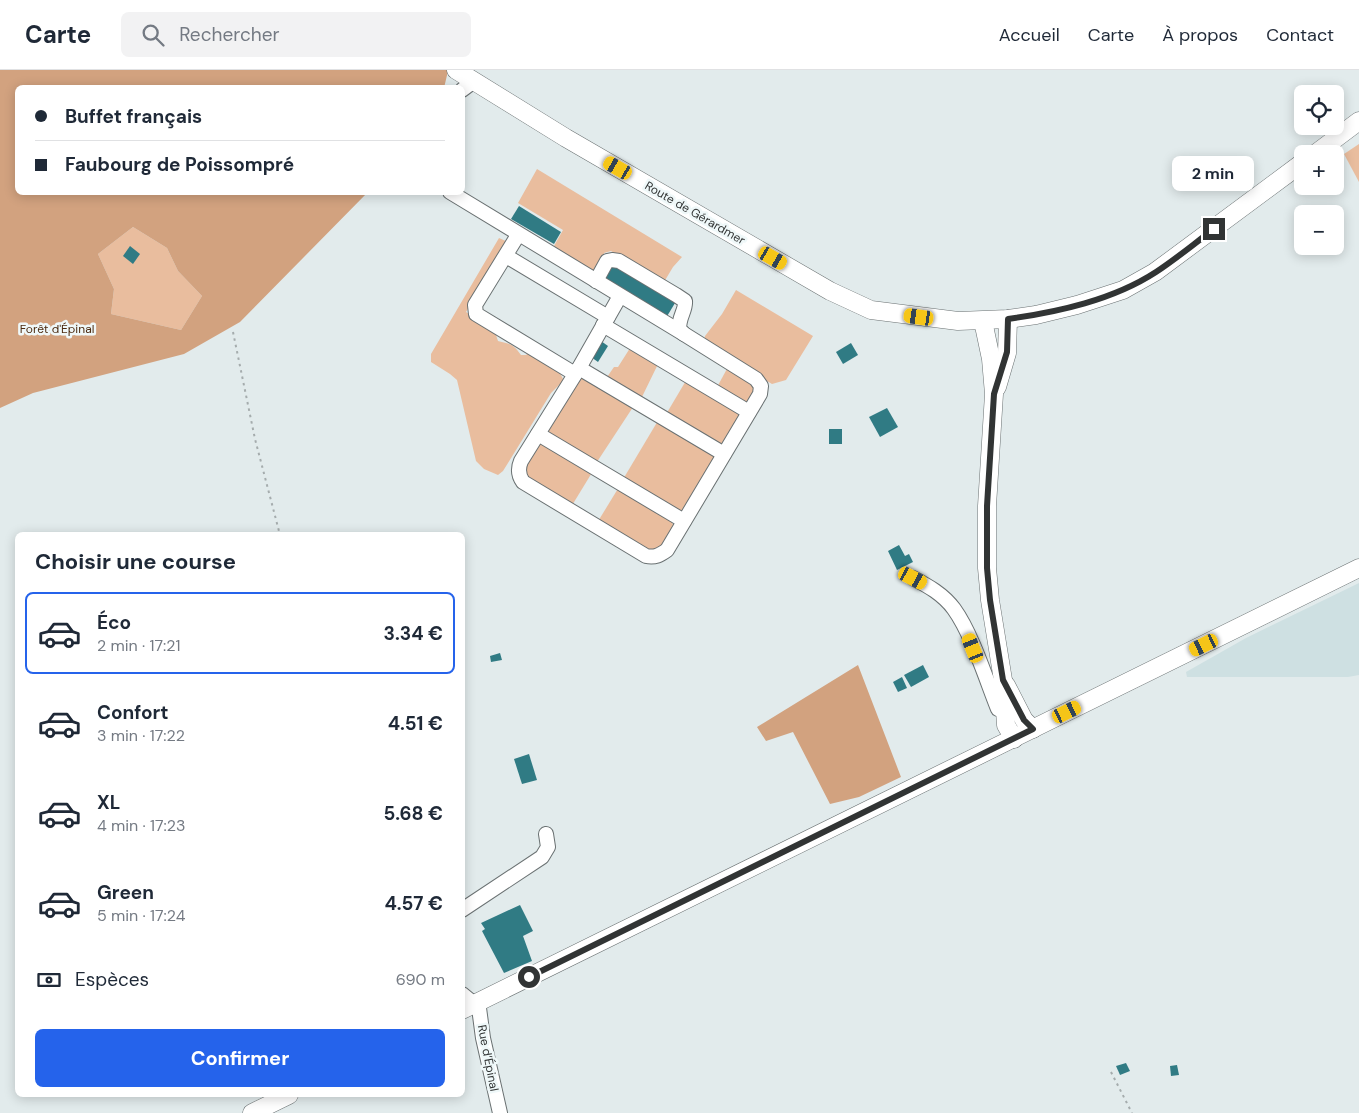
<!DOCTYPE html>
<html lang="fr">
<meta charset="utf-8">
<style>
body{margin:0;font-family:"DM Sans",sans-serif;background:#f2f2f3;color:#1f2937;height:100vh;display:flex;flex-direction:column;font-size:19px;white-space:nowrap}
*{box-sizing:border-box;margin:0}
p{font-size:16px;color:#747a83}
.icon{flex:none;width:28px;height:28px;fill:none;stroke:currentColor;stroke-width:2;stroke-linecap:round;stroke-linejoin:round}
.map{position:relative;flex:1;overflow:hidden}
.details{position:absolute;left:15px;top:462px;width:450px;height:565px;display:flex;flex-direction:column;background:#fff;border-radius:8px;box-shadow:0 2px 12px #0003}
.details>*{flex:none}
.top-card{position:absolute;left:15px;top:15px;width:450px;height:110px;border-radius:8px;box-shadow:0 2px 12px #0003;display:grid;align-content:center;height:110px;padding:0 20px;background:#fff}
.tools{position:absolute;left:1294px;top:15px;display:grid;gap:10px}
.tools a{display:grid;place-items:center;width:50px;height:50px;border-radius:8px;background:#fff;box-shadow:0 2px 12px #0003;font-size:25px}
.end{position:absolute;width:22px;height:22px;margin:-11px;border:6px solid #313434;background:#fff;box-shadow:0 0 0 2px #fff}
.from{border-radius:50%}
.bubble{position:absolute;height:35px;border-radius:8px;background:#fff;box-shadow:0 2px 12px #0003;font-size:16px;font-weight:700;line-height:35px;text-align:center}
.car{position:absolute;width:15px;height:30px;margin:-15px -8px;border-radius:6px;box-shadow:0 0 4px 1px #0007;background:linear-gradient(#f5c518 24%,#345 0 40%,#f5c518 0 76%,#345 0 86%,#f5c518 0)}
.top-card b{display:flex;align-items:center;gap:18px;height:48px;font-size:19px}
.top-card b+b{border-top:1px solid #e0e1e3}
.top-card i{width:12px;height:12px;background:#1f2937}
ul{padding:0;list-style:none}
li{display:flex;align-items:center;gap:15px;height:82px;margin:0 10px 8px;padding:0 10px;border:2px solid transparent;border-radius:8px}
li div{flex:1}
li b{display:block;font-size:19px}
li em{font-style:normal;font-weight:700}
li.active{border-color:#2563eb}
li>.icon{width:45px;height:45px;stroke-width:1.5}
h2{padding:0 20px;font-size:22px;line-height:60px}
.pay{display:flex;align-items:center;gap:12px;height:55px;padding:0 20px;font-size:19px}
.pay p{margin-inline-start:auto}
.primary-button{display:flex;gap:10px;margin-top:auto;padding:10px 20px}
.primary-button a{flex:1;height:58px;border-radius:8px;background:#2563eb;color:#fff;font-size:20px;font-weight:700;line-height:58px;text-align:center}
header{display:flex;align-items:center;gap:30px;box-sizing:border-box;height:70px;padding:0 25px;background:#fff;border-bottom:1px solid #e0e1e3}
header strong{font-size:24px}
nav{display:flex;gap:28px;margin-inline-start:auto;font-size:18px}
.search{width:350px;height:45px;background:#f2f2f3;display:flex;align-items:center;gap:12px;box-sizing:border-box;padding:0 18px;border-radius:8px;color:#747a83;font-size:19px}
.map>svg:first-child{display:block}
.built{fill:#cee0e2}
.green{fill:#e9bd9e}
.forest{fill:#d2a27f;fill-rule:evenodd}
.building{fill:#307b84}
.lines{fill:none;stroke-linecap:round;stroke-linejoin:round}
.minor-casing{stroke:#6a7172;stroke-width:16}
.major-casing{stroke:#6a7172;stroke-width:19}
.path{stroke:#a5acad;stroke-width:2;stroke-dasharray:2.5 4;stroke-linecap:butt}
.minor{stroke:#fff;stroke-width:14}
.major{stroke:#fff;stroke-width:18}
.route{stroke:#313434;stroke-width:6}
.labels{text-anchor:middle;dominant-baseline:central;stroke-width:5;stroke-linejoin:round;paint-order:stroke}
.street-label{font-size:12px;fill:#313434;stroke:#eff8f9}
.park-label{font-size:12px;fill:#4c2b10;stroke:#eff8f9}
</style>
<header>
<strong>Carte</strong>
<div class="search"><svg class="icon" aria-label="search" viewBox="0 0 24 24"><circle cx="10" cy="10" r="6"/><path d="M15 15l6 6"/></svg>Rechercher</div>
<nav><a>Accueil</a><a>Carte</a><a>À propos</a><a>Contact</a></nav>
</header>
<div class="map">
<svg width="1359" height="1043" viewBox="0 0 1359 1043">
<rect width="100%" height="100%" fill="#e2ebec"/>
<!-- built -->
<path class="built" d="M1359 513V605L1348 607H1187L1186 602 1246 568Z"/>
<!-- green -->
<g class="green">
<path d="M1359 74V112L1344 84Z"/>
<path d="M537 99 682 187 673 197 664 212 611 181 604 183C604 192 601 197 593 201L579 194 575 189C565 190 560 182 554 176L563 160 518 133Z"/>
<path d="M133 157 167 178 178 201 202 226 181 260 111 244 114 219 98 184Z"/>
<path d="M499 168 508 172 466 242 497 262 496 265 498 271C511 274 513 274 521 285H526L529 282 558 299 563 309 562 312 551 323 503 401 498 405 484 399 476 391 457 310 450 304 431 292V284Z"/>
<path d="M736 220 813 266 786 310 772 314 706 275 704 272 705 266 722 244Z"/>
<path d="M632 275 659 292 640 331 605 310 614 297H618Z"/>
<path d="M728 297 754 316 753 330 743 334 716 319Z"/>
<path d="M583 306 635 334 595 395 549 362 548 358 572 312Z"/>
<path d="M687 309 738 343 739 347 727 372 716 375 665 346Z"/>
<path d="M659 349 712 383 715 388 686 440 682 442 622 411Z"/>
<path d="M544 373 593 401 571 437 526 411 522 399 540 374Z"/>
<path d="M619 417 671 449 674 458 663 480 652 484 597 453Z"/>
</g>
<!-- forest -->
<g class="forest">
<path d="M0 0H447L448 1 444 18H18V122L367 123 240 252 184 284 33 323 0 338ZM133 157 167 178 178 201 202 226 181 260 111 244 114 219 98 184Z"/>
<path d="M858 595 901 707 859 727 830 734 793 662 766 671 757 657Z"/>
</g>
<!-- building -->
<g class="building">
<path d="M519 136 561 162 554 174 511 149Z"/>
<path d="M130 176 140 184 133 194 123 186Z"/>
<path d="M613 195 675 233 666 248 604 209Z"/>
<path d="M601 271 608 276 598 292 591 287Z"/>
<path d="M851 273 858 285 843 294 836 282Z"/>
<path d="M887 338 898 357 880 367 869 347Z"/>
<rect x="829" y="359" width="13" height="15"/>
<path d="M899 475 905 486 909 484 913 492 897 500 888 481Z"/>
<path d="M500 583 502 590 491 592 490 586Z"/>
<path d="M923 595 929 607 911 617 904 605Z"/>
<path d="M902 607 907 618 898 622 893 612Z"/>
<path d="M529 684 537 710 522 714 514 689Z"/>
<path d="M520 835 533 861 523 866 532 891 504 903 482 861 485 859 481 853Z"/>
<path d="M1126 993 1130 1001 1120 1005 1116 996Z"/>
<path d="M1177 995 1179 1005 1171 1006 1170 996Z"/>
</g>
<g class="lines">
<defs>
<g id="minor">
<path d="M462 20 474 11"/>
<path d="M450 122 684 264"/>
<path d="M518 165 475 235 476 244 575 304"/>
<path d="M506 186 608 247"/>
<path d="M596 211 607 191 612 190 619 191 676 225 685 231C686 240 679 246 679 259L684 264 756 309 761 316 760 324 667 480C660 485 655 488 646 486L523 412C518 405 518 398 521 391L579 298 620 226"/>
<path d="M603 255 749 342"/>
<path d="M579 298 724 384"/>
<path d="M538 364 684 451"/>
<path d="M913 508C928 516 943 524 954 539 972 564 986 609 998 639"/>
<path d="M462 840 542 787 548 777 546 764"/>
<path d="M462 924 479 938 483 968 500 1043"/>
</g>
<g id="major">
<path d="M456 0 566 68 830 221 871 240 958 251 1008 249 1036 245 1077 235 1123 220 1155 202 1302 93"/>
<path d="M1315 84 1359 51"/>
<path d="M983 251 991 289 994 324 987 436V498L990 530 1003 610 1006 655 1014 669"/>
<path d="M997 317 1007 283 1008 249"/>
<path d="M1006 615 1024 650 1033 659"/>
<path d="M462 940 1359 498"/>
<path d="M252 1043 289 1025"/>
</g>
</defs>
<!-- minor casing -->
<use href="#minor" class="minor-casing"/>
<!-- major casing -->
<use href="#major" class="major-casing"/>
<!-- path -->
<g class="path">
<path d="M233 262 255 369 280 465"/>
<path d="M1111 1002 1132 1043"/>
</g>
<!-- minor -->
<use href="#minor" class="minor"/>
<!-- major -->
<use href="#major" class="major"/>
</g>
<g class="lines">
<!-- route -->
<path class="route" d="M529 907 1033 659 1024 650 1003 610 990 530 987 498V436L994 324 1007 282 1008 249C1058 242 1113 230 1156 202 1176 189 1195 173 1214 159"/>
</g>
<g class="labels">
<!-- street labels -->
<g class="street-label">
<text transform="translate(695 143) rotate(30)">Route de Gérardmer</text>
<text transform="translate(488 988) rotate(79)">Rue d’Épinal</text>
</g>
<!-- park labels -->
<g class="park-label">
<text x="57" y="259">Forêt d'Épinal</text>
</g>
</g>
</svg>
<div class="tools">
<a><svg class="icon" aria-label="locate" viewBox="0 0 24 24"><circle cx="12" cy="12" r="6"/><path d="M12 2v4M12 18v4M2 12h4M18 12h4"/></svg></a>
<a>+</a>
<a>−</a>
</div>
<i class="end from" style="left:529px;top:907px"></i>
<i class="end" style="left:1214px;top:159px"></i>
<div class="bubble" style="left:1172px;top:86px;width:82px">2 min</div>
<i class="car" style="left:618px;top:98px;rotate:300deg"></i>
<i class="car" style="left:773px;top:188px;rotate:120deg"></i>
<i class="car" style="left:919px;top:247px;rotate:278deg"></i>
<i class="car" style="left:913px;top:508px;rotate:118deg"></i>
<i class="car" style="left:1204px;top:575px;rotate:244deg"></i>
<i class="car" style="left:973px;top:578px;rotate:338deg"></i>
<i class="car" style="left:1067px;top:642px;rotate:64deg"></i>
<div class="top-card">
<b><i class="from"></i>Buffet français</b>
<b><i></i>Faubourg de Poissompré</b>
</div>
<section class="details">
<h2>Choisir une course</h2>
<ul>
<li class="active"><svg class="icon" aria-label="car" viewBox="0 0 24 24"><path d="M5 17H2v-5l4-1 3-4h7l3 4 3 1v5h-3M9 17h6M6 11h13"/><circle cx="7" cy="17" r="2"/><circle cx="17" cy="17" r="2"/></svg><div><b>Éco</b><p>2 min · 17:21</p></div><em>3.34 €</em></li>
<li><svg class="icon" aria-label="car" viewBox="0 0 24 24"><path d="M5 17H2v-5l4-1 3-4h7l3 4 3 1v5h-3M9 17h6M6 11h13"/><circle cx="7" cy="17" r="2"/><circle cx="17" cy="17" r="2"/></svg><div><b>Confort</b><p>3 min · 17:22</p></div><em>4.51 €</em></li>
<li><svg class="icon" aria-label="car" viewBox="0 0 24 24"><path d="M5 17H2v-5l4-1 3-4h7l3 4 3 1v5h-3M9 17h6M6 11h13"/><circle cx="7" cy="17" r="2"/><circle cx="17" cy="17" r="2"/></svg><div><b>XL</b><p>4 min · 17:23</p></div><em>5.68 €</em></li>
<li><svg class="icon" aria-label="car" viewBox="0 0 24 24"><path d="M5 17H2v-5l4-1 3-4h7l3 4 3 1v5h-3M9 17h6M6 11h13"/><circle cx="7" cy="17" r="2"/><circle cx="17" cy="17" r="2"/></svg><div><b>Green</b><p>5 min · 17:24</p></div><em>4.57 €</em></li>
</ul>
<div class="pay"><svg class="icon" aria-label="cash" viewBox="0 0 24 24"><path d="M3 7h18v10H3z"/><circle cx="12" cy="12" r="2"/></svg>Espèces<p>690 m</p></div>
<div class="primary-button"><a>Confirmer</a></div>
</section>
</div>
